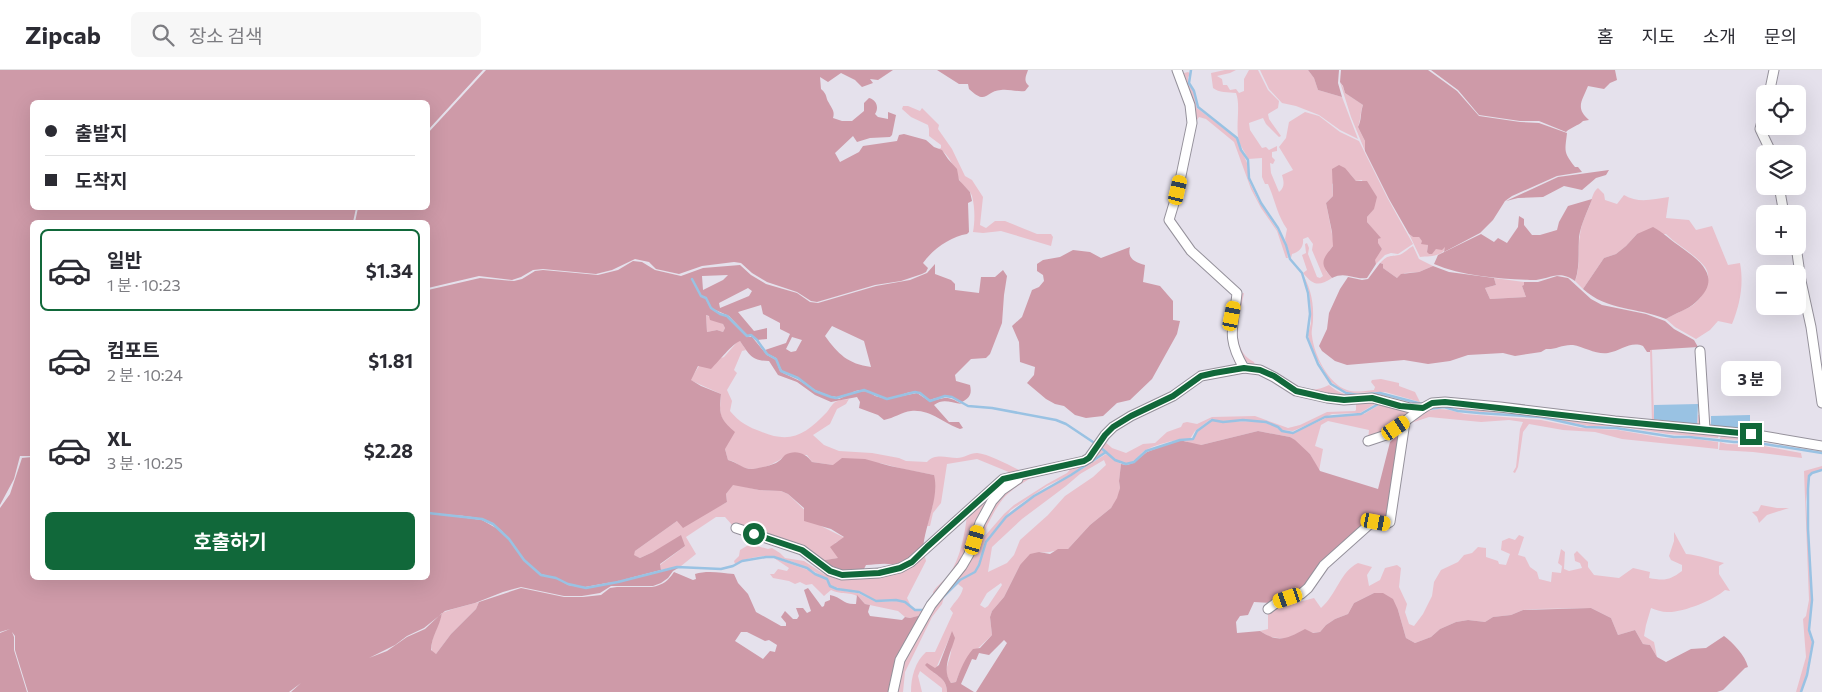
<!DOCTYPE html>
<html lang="ko">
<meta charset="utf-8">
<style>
body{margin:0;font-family:Commissioner,"Noto Sans KR",sans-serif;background:#f7f7f7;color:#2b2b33;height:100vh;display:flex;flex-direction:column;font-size:19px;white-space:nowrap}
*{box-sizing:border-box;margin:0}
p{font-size:16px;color:#7c7c81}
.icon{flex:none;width:28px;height:28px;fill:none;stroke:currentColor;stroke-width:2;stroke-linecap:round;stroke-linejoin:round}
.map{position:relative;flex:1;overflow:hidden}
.side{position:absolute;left:30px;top:150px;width:400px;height:360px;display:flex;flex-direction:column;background:#fff;border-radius:8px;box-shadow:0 5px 20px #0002}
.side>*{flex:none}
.guide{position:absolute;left:30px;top:30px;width:400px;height:110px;border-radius:8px;box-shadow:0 5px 20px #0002;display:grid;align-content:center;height:110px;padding:0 15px;background:#fff}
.buttons{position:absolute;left:1756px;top:15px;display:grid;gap:10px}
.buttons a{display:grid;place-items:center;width:50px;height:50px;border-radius:8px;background:#fff;box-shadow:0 5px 20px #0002;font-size:25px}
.end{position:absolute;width:22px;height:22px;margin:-11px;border:6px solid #11683a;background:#fff;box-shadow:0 0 0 2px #fff}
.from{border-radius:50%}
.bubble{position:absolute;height:35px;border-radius:8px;background:#fff;box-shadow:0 5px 20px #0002;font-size:16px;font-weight:700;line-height:35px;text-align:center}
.car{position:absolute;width:15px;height:30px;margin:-15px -8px;border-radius:6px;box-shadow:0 0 4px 1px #0007;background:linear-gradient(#f5c518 24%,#345 0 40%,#f5c518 0 76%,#345 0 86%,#f5c518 0)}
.guide b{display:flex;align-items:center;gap:18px;height:48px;font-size:19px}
.guide b+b{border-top:1px solid #e1e1e2}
.guide i{width:12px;height:12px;background:#2b2b33}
ul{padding:9px 0 0;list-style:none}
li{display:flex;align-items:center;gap:15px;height:82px;margin:0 10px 8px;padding:0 5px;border:2px solid transparent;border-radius:8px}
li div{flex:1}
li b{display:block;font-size:19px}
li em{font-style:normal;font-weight:700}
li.selected{border-color:#11683a}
li>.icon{width:45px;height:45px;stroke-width:1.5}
.cta{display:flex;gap:10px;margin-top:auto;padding:10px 15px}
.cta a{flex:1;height:58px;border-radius:8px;background:#11683a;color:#fff;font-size:20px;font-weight:700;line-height:58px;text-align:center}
header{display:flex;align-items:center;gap:30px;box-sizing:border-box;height:70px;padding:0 25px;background:#fff;border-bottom:1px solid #e1e1e2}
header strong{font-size:24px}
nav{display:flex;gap:28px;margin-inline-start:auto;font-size:18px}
.search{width:350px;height:45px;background:#f7f7f7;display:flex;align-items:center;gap:12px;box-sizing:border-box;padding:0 18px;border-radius:8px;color:#7c7c81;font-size:19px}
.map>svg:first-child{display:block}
.green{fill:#e9c0cb;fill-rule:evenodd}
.forest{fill:#ce9aa8;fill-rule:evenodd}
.water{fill:#99c2e3}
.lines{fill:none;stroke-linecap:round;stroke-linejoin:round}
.stream{stroke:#99c2e3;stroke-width:2.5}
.minor-casing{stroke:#95919b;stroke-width:11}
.minor{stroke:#fff;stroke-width:9}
.route{stroke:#11683a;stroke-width:6}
</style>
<header>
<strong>Zipcab</strong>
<div class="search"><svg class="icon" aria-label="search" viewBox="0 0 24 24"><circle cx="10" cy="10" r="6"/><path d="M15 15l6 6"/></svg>장소 검색</div>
<nav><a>홈</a><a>지도</a><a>소개</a><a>문의</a></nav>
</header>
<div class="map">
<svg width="1822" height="622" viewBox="0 0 1822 622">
<rect width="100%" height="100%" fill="#e5e1ec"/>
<!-- green -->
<g class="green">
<path d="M1225 0H1236L1230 3 1217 6 1222 9 1223 15H1227L1230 20 1236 19 1239 23 1244 21V9L1249 0H1258L1268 20 1279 31 1278 38 1268 44 1269 49 1281 66 1279 67 1266 54 1263 48 1249 53 1250 60 1262 78 1266 77 1269 80 1277 76V81L1272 82V87L1275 90 1273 94 1270 93 1271 103 1279 122C1285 117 1284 112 1282 105L1293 100 1279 77 1286 68 1289 52 1305 42 1319 46 1340 62 1359 71 1388 129 1413 174 1398 184 1391 183 1385 185 1376 194 1374 190 1382 179 1377 172 1378 169 1380 168 1367 152V147L1371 142 1362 110 1356 111 1349 103 1332 114 1333 126 1326 133 1333 169V176L1329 181 1326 201 1332 208C1318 217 1313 215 1303 203L1307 200 1302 185 1306 183 1305 174 1307 173 1309 178 1308 184 1317 207 1320 208 1323 206 1312 180 1313 174 1308 167 1303 169C1304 177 1299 182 1292 184L1291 188 1285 169 1287 159C1277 145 1275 130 1268 114H1265L1262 107V88L1248 89C1246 83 1241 78 1239 71 1235 56 1241 36 1236 23 1228 22 1219 23 1213 18L1211 3Z"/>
<path d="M1260 0H1308L1314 8 1318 20 1342 27 1358 69 1340 60 1319 45 1296 36 1282 33 1269 19Z"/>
<path d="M1188 2 1191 4 1188 7V13L1194 23 1197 38 1236 68 1247 93 1249 111 1258 130 1280 164 1286 176 1288 188H1286L1277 161 1261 138 1251 119 1234 72 1206 49 1199 47 1197 50 1185 105 1183 121 1174 145 1193 61 1180 4Z"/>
<path d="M1340 12 1343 17 1345 23 1363 35C1360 42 1361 49 1358 57L1365 71V81L1351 47Z"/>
<path d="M903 36H908L920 41 922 38 939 55 938 59 952 79 965 106 972 110 983 127 980 155 986 158 995 151H1005L1037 164H1051L1053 167 1051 176 1001 161 983 163 973 162C975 151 975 137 972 126 970 119 963 117 960 111 955 101 950 83 938 79L941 78V75L929 66V59L928 55 911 47 902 39Z"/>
<path d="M1598 118 1604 124 1605 130 1617 134 1624 125C1639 134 1653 129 1669 127L1666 148 1689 150 1696 160 1712 156 1728 195 1740 193C1744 214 1740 235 1732 254L1718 251 1710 260 1696 269 1675 257 1666 249C1674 244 1682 241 1690 237 1702 230 1714 210 1705 197 1695 184 1678 176 1666 164H1637L1626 176 1616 184 1604 188 1583 219 1575 211C1581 196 1577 180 1580 165 1581 154 1586 145 1590 135 1592 128 1593 122 1598 118Z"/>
<path d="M1409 164 1413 167H1419L1428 175 1427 182 1445 176 1446 178C1441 187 1429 186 1420 187Z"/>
<path d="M1413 176 1419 189 1433 196 1419 202 1405 203 1397 208 1383 198V194L1380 193C1389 184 1389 187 1399 185 1403 184 1409 178 1413 176Z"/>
<path d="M1303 205C1311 218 1314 235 1313 250 1313 255 1311 261 1312 266 1314 284 1328 314 1347 320 1355 323 1365 321 1374 320L1375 317 1371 312 1372 310 1381 309 1399 313V316L1415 322 1420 332 1385 322 1349 323 1339 318 1330 311 1317 289 1309 269 1308 265 1311 253V241L1309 222Z"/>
<path d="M1494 208 1524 212V216H1522L1526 227 1490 229 1485 218 1496 215Z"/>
<path d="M1244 223C1240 245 1228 279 1254 292L1255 296 1243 290 1234 265 1239 224Z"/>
<path d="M706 245 723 254 725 258 723 262 717 260 707 262Z"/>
<path d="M738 271H740L746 280 742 281 734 300 737 303 727 320 732 331 730 341C739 352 748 357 762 362 791 374 806 364 827 342 830 338 833 332 838 331 841 329 846 330 849 329L846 334 837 339 830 354 813 365 824 375 839 381 872 383 899 388 906 391 927 392C935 383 947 388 957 388 964 388 970 383 977 383 990 384 1012 397 1025 403L1016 405 977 389 947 394 941 433 933 443 930 456H927L933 434 934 405 903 399 880 393 833 395 812 392 807 385H786C776 394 756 403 742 397 737 394 734 391 728 390L725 379V353L721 346 720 338 721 324 690 310 699 296 724 287Z"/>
<path d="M1650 280H1652L1654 349 1697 355 1698 345H1700V356L1652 353Z"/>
<path d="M1276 304C1282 304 1285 308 1290 312 1304 321 1315 322 1329 315 1349 333 1365 320 1386 325L1383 329H1354L1296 319Z"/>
<path d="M1380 331 1360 343 1332 344 1293 361 1281 360 1266 351 1244 350 1222 351 1211 349 1195 361 1190 369C1180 368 1153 375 1144 381 1138 385 1134 395 1124 393 1114 392 1106 381 1099 374L1103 370 1112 378 1126 383 1143 374 1155 373 1167 362 1181 357 1183 353 1187 352 1197 354 1212 347 1255 346 1288 358 1300 355 1327 342 1355 341 1356 340V332Z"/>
<path d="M1384 332 1408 341 1403 351 1368 370 1369 360 1328 351 1321 355 1315 376 1323 379 1319 401 1310 384 1290 367 1258 361 1201 375H1194L1183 370H1192L1198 361 1212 350 1220 352 1259 351 1275 356 1281 361 1294 363 1328 347 1364 344Z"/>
<path d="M1449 336 1719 363 1718 368 1668 364 1616 356H1589L1525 344 1480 342 1460 340Z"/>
<path d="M1439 339 1449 340 1465 344 1541 350 1581 358 1618 360 1664 368 1696 369 1718 372V379L1622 369 1595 362 1563 360 1529 354 1523 362 1518 397 1515 403 1513 402 1516 397 1520 359 1523 352 1509 350 1481 352 1429 347 1411 353 1427 341Z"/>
<path d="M1721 363 1801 374V378L1765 371 1720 369Z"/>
<path d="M1720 372 1727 374 1758 375 1801 383 1802 388 1753 382 1719 380Z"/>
<path d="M1098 377 1104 382 1070 405 1047 416 1011 440 985 472 978 495 974 502 960 511 975 502 979 495 986 472 1006 447 1017 437 1049 417 1071 406 1106 384 1121 394 1119 411 1120 418 1118 428 1111 438 1090 455 1068 479C1057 479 1050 484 1039 482L1020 495 1004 527 992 541 990 547 992 565C975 582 964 588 956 612L951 613C942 602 949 594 951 582 952 576 951 569 952 562L934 603C942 607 947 613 947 622H942V618L920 601 918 606 922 622H911C911 607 915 592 926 582H935L953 543 950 539C955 531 961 527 963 518L958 514 933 535 990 440 1002 425 1024 409 1038 404C1014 418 1004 422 991 448 988 454 984 460 984 467L1004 444 1014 435 1047 414 1067 403 1073 396ZM1104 390 1106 395 1093 407 1065 426 1048 445 1020 470 1014 485 1007 493 988 502 992 477 1022 449 1066 416 1080 404ZM1001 513 1002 515 988 536 985 538 980 535 987 523Z"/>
<path d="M1822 396V399L1809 405 1806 432 1812 531 1808 560 1812 573 1806 605 1801 622H1796L1806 587 1803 549 1806 546 1809 530 1804 401Z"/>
<path d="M733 414 759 420 781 421 788 424 821 456 845 468 835 473 839 488 819 491 733 456 725 447H716L686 467 696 484 681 496 661 500 660 495 685 476 653 482 640 488 633 485 635 481 677 451 712 440 727 432 726 424Z"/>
<path d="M1001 419 972 476 933 529V522C937 515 944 511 949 505 960 489 965 464 967 445L992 421Z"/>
<path d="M1761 435 1777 438H1789L1767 445 1759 453 1757 447 1752 442 1758 441Z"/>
<path d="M1674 462 1686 484C1699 485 1711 490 1724 493L1719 496V504L1730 521 1725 520C1714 530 1682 543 1667 542 1662 542 1656 540 1651 538L1646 555 1644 566 1654 572 1657 587 1650 575 1643 574 1635 560 1618 565 1611 548 1591 538 1536 539 1523 540 1511 545 1493 547 1485 552 1468 550 1456 552 1440 559 1431 567 1415 573 1406 568 1398 540 1374 523 1354 533 1348 544 1335 549 1326 555 1320 562 1294 565 1287 569 1270 567 1260 561 1268 559V542L1279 536H1284L1314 528 1321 538C1337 524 1340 502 1358 493L1372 497 1367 505 1369 516 1380 510 1385 498 1397 495 1401 498 1399 517 1407 534 1405 542 1409 554 1414 556 1423 544 1432 526 1434 512 1441 500 1458 492 1464 485 1472 483 1478 477 1486 478V487L1498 491 1499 494 1506 495 1510 484 1501 480 1502 471 1509 468 1515 470 1519 465 1524 467 1518 485 1525 487 1530 497 1537 502 1539 509 1551 512 1552 502 1561 503 1562 496 1558 493 1561 479 1565 482 1564 499 1569 501 1582 498 1580 493 1575 491 1574 484 1577 481 1588 492V497L1594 505 1619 508 1633 498 1650 502 1649 508C1665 511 1670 510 1682 501V495L1671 490 1669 486 1674 471Z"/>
<path d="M750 474 768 479 772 478 780 483 785 488 804 491 824 504 837 509 882 504 924 483 926 491 907 528 911 536 901 530H875L859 522 841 519 830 515C825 502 780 485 765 486 755 487 744 489 735 494L734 491 739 486 740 480Z"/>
<path d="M774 488 811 501 825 509 830 516 838 520 858 523 876 532 898 531 905 533 916 541H926L925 544 910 548 905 547 898 541 865 534C853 518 847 527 831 520L824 526 812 514 806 515 800 512 795 514 789 511 773 508 770 504H774L778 499 787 501 789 498Z"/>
<path d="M944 527 942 534 932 547 905 602 903 622H896L902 589 932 538Z"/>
<path d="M479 532 476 539 451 564 436 584 433 583C427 574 440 554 442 543L453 539Z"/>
</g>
<!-- forest -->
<g class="forest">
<path d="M0 0H483L428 60V32H32V138H356L353 152H32V386H20L14 409 0 435Z"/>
<path d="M486 0H893L878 10 870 9 873 13 862 17 855 10 841 3 828 12 820 7 821 19C828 25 825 27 829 33 832 39 835 41 833 48L842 51H852L864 41V33L869 28C877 30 879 38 875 44L878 47 888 49V42L896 45 892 65 890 67 870 68 857 72 853 66 835 83 840 92 859 82 863 76 897 71 899 65 904 64 926 70 934 77 942 80 948 89 957 99 959 110 970 122 972 131 968 133 969 162 967 164C951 166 932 180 923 193L928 198 926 202 922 204 901 211 875 215 817 232 811 231 797 222 767 212 752 203 741 193 734 192 702 196 679 204 656 199 649 192 635 189 612 200 596 204 543 199 533 200 521 207 512 210 479 206 428 218V152H355L358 138H428V63Z"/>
<path d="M937 0H1028C1026 6 1023 11 1029 16L1025 21C1017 22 1009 19 1001 20 985 21 987 36 969 19L968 14H959Z"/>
<path d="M1308 0H1339L1338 13 1342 27 1318 20 1314 8Z"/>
<path d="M1341 0H1428L1457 21 1479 46 1520 52 1539 53 1567 63C1565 81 1563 82 1575 97H1578L1582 102 1557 106 1512 126 1505 131 1493 150 1480 163 1444 182 1445 177 1442 180 1436 179 1432 184H1429L1427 182 1428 175 1421 174 1422 171 1419 167H1413L1409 164 1389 129 1365 81V71L1358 57C1362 49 1360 44 1363 35L1345 23 1343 16 1340 12Z"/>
<path d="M1431 0H1615L1617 10 1610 13 1604 19 1588 16C1582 31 1575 38 1589 50L1583 51C1578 56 1571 57 1566 62L1539 51H1520L1479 45 1458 20Z"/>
<path d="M1339 95 1345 98 1356 111H1367L1377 127 1374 139 1367 147V152L1381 168 1378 169V173L1382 179 1375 190 1376 194 1367 208C1353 210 1346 201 1332 208 1319 193 1322 190 1333 176L1332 162 1326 133 1333 126 1332 99Z"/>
<path d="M1609 100 1606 105 1596 108 1582 120 1564 116 1543 127 1518 128 1506 131 1558 107Z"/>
<path d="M1592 129C1588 141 1581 153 1579 167 1578 182 1580 197 1575 211 1557 198 1549 211 1530 210 1500 209 1462 206 1434 194L1438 185 1481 164 1494 172 1498 168 1507 173 1518 157 1519 146 1524 149V155L1532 165H1540L1557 160 1559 152 1568 136Z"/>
<path d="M1653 157C1664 163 1669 169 1678 175 1699 190 1724 207 1696 232 1688 240 1675 243 1666 249 1637 237 1607 241 1583 219L1604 188 1616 184 1626 176 1637 164Z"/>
<path d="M1130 177C1127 189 1135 192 1145 195L1143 212 1160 216 1173 231V250L1180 251 1177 264 1152 309 1130 330 1117 333 1103 346 1086 348 1075 345 1064 336 1055 334 1046 329 1027 313 1034 305 1035 297 1020 292 1019 272 1012 256 1022 247 1032 220 1039 217 1044 211 1043 205 1037 201V194L1043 190 1060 187 1073 180 1090 182 1101 188Z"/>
<path d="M633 191 642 192 655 200 681 206 703 198 740 195 751 205 766 214 797 223 810 232 818 233 876 216 910 210 927 203 935 194V204L951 210 955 214V220L979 223 981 207H995L1003 200 1007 206 1004 225 1002 253 990 284 986 288 971 289 955 305 956 311 970 315C972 324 970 328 962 332 950 325 943 326 930 330 925 328 922 323 917 322 907 320 897 329 886 328 872 326 868 316 853 322L868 321 875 326 887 329 917 323 929 331C946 329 944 324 962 334 950 333 944 328 934 335L949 352H959L963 358 960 359C943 353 930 339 911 341 902 342 894 348 884 350L878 345 859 338 860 332 857 327 831 332 815 325 797 312 778 305 769 291C751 291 749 284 740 271 732 274 719 291 711 299L698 296 691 310 701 316 721 324C719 343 719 349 735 362L725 379 728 390C737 392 744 400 753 399 760 398 769 396 776 393 780 391 782 388 785 385 795 379 806 383 812 392L833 395 842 388 865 389 890 396 934 405C940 428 924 456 923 480L899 498C889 491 878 495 866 495L862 503H838L819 491 838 488 830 477 844 467 831 459 804 451V438L788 424 781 421 759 420 733 415 726 424 727 432 683 458 677 451 635 481 634 485 640 488 653 482 681 465 685 476 660 494 661 500 618 511 585 517 568 514 556 508 541 504 523 490 541 505 556 508 568 515 586 518 680 497 673 501 668 508 661 513 653 516H611L600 523 582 526H564L521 517 503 522 475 533 445 541 424 558 407 566 395 575 369 588 387 581 407 567 425 559 442 543C440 556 431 567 431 580L436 584 451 564 476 539 479 532 521 518 564 527H583L601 525 610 518 617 517H652C663 515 668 511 674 502L693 510 696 509 695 504C708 500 721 503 734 504L738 513 748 524 756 542 781 556H786V553L781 547 785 541 793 549H797L799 546 796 538H803L807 543 811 541 804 520 808 518 822 537 824 536 825 532 830 530V525C842 527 843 535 856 534L857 525 865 534 870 535 868 542 870 546 902 550 905 547 910 548 925 544 913 563 894 622H291L301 613 289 622H28L15 580V566L12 562 14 567V580L27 622H0V563L10 559 0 562V438L10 424 22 388 32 387V508H428V443L482 450 503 462C483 441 453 448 428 442V220L480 208 514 211 522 209 535 201 543 200 598 205 618 200ZM728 205 723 210 703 220 702 206ZM748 218 752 221 749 226 720 238 719 233ZM761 235 763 244 780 253V259L790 264 786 273 765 280 768 284 776 288 782 301 797 307 815 320 830 326 837 327 851 323 839 329 830 327 816 321 800 311 783 303 780 301 776 290 767 285 752 267H747C740 261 736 253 729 248 722 244 716 244 711 238L729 246 748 266 752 265 757 270 767 269V258L754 261 738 242ZM706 245 709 246 710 250 723 254 725 258 723 262 717 260 707 262ZM832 256 864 271 871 297C848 294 838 284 825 266ZM792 267 802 270 796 281 791 282 786 279ZM741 562H747L765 571 769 570 777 575 775 582 770 581 763 589 735 571Z"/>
<path d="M1380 193 1383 194V198L1397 208 1401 204 1419 202 1433 196 1449 202 1494 208 1496 215 1485 218 1490 229 1526 227 1522 216 1524 215V212H1538L1557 206 1568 208 1591 229 1602 235 1646 244 1665 251 1674 259 1694 270 1698 277 1650 280V282H1647L1643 276C1630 271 1621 281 1608 283 1597 285 1584 277 1573 275 1563 274 1555 280 1546 279L1541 282 1515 286 1503 283 1468 285 1450 291 1428 294 1404 290 1347 295 1335 291 1322 281 1319 276 1327 259 1329 243 1340 219 1348 207 1362 210 1368 209Z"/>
<path d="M1404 359 1388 449H1372L1306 517 1271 533 1254 532 1248 545 1240 546 1236 552 1237 563 1260 561C1278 573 1287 569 1305 559L1313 563 1320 562 1326 555 1335 549 1348 544 1354 533 1374 523H1383L1393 529 1398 540 1406 568 1415 573 1431 567 1440 559 1456 552 1468 550 1485 552 1493 547 1511 545 1523 540 1591 538 1611 548 1618 565 1635 560 1643 574 1650 575 1657 587 1666 592 1691 579 1706 578 1724 566C1733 573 1745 585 1748 597L1745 598 1723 620 1717 622H976L1007 573 1004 570 989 585 979 583 976 590 972 589 961 614 974 622H947C947 607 934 605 925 595L927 593 935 598 939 595 952 561 955 568C951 582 941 600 951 613L956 612C960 600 965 588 973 579L980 578 992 565 990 547 992 541 1004 527 1020 495 1030 484 1039 482 1050 484 1058 479H1068L1090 455 1111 438 1117 428 1120 418 1119 411 1121 394 1127 395 1133 393 1147 382 1179 370 1201 375 1258 361 1290 367 1295 370 1310 384 1320 401 1378 419 1390 372Z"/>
</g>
<!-- water -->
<g class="water">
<path d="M1698 334 1697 356 1654 349V335Z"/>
<path d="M1750 345V359L1711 356V346Z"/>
</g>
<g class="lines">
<!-- stream -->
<g class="stream">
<path d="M1191 0 1189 13 1194 21 1198 37 1237 68 1241 80 1248 90 1249 108 1261 133 1278 158 1286 175 1290 189 1302 203 1308 223 1310 244 1307 267 1318 294 1331 314 1346 323 1358 325 1380 323 1422 334"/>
<path d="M692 209 701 226 706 228 711 238 720 244 727 246 747 266 751 265 757 270 767 284 776 289 781 301 798 308 815 321 831 327 836 328 864 320 887 329 915 322 920 323 930 331 945 326 952 327 968 336 992 338 1056 350 1066 354 1096 374"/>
<path d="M1428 339 1444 337 1458 341 1479 343 1541 347 1586 357 1616 358 1674 367H1689L1734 372H1752L1822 383"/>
<path d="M1100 377 1115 390 1126 394 1134 392 1146 381 1180 370 1193 369 1197 361 1212 350 1223 352 1243 350 1266 352 1278 357 1282 361 1293 363 1325 347 1361 344 1380 333"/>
<path d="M428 443 482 449 493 454 509 469 524 490 541 505 556 508 568 514 586 518 618 512 677 497 721 499 733 496 742 491 766 487H774L807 498 815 504 827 509 830 516 837 519 859 522 876 531 896 530 905 532 915 540H926"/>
<path d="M940 530 960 510 975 502 979 495 986 472 1006 447 1034 426 1071 405 1106 382"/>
<path d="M1801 622 1807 605 1813 572 1809 560 1812 530 1808 459V419L1809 406 1812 403 1822 400"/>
</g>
<defs>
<g id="minor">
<path d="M1177 0 1190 35 1192 53 1178 120 1169 150 1191 181 1237 223C1234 256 1225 266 1244 298"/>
<path d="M1769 24 1774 0"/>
<path d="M1765 40 1760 59 1772 84"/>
<path d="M1779 116 1784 144"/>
<path d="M1796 176 1801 211 1811 257 1822 333"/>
<path d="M1700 281 1705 359"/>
<path d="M1368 371 1386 365 1423 338"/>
<path d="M736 458 802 480 830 501 842 505 879 503 900 498 911 492 1003 409 1084 391 1089 388 1105 365 1113 357 1131 346 1173 326 1201 306 1244 298 1260 300 1274 307 1296 321 1327 328 1344 330 1372 328 1410 338H1423L1432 333 1445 332 1500 337 1615 351 1751 364 1822 376"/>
<path d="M1268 539 1276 533 1301 524 1308 518 1324 495 1371 453 1386 454 1390 452 1405 352"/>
<path d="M893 622 900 590 931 535 962 496 969 484 980 453 992 431 1002 420 1018 409"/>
</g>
</defs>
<!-- minor casing -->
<use href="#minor" class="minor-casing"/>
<!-- minor -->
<use href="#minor" class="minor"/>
</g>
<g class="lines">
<!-- route -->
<path class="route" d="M754 464 802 480 830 501 842 505 879 503 900 498 912 492 927 477 1003 409 1084 391 1089 388 1105 365 1113 357 1131 346 1173 326 1201 306 1214 303 1244 298 1260 300 1274 306 1296 321 1327 328 1344 330 1372 328 1400 336 1423 338 1432 333 1445 332 1615 351 1751 364"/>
</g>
</svg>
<div class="buttons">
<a><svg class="icon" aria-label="locate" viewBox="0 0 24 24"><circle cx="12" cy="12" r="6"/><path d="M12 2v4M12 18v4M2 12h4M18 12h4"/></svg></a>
<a><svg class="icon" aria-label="layers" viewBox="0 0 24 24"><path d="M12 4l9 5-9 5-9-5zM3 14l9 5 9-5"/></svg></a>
<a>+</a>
<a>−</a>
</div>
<i class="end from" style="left:754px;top:464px"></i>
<i class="end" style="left:1751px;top:364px"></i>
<div class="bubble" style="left:1721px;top:291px;width:60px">3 분</div>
<i class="car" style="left:1178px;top:120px;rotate:13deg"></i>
<i class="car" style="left:1232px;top:246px;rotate:11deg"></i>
<i class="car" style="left:1396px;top:358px;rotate:56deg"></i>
<i class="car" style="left:1376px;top:452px;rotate:100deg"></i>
<i class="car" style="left:975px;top:470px;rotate:17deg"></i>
<i class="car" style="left:1288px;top:528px;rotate:251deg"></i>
<div class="guide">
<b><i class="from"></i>출발지</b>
<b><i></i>도착지</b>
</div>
<section class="side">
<ul>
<li class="selected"><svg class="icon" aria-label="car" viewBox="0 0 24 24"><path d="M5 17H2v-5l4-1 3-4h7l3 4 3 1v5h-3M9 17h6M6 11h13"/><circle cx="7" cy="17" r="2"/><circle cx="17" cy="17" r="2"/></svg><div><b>일반</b><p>1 분 · 10:23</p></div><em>$1.34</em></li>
<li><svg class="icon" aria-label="car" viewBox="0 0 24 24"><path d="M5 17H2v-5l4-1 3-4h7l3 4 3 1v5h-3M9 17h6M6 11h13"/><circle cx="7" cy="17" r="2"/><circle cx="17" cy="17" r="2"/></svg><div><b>컴포트</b><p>2 분 · 10:24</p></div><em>$1.81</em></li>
<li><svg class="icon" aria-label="car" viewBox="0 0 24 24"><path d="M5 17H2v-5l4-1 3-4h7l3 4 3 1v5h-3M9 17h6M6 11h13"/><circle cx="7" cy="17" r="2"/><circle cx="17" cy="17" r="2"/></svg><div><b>XL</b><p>3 분 · 10:25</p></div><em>$2.28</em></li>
</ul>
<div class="cta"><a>호출하기</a></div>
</section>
</div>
